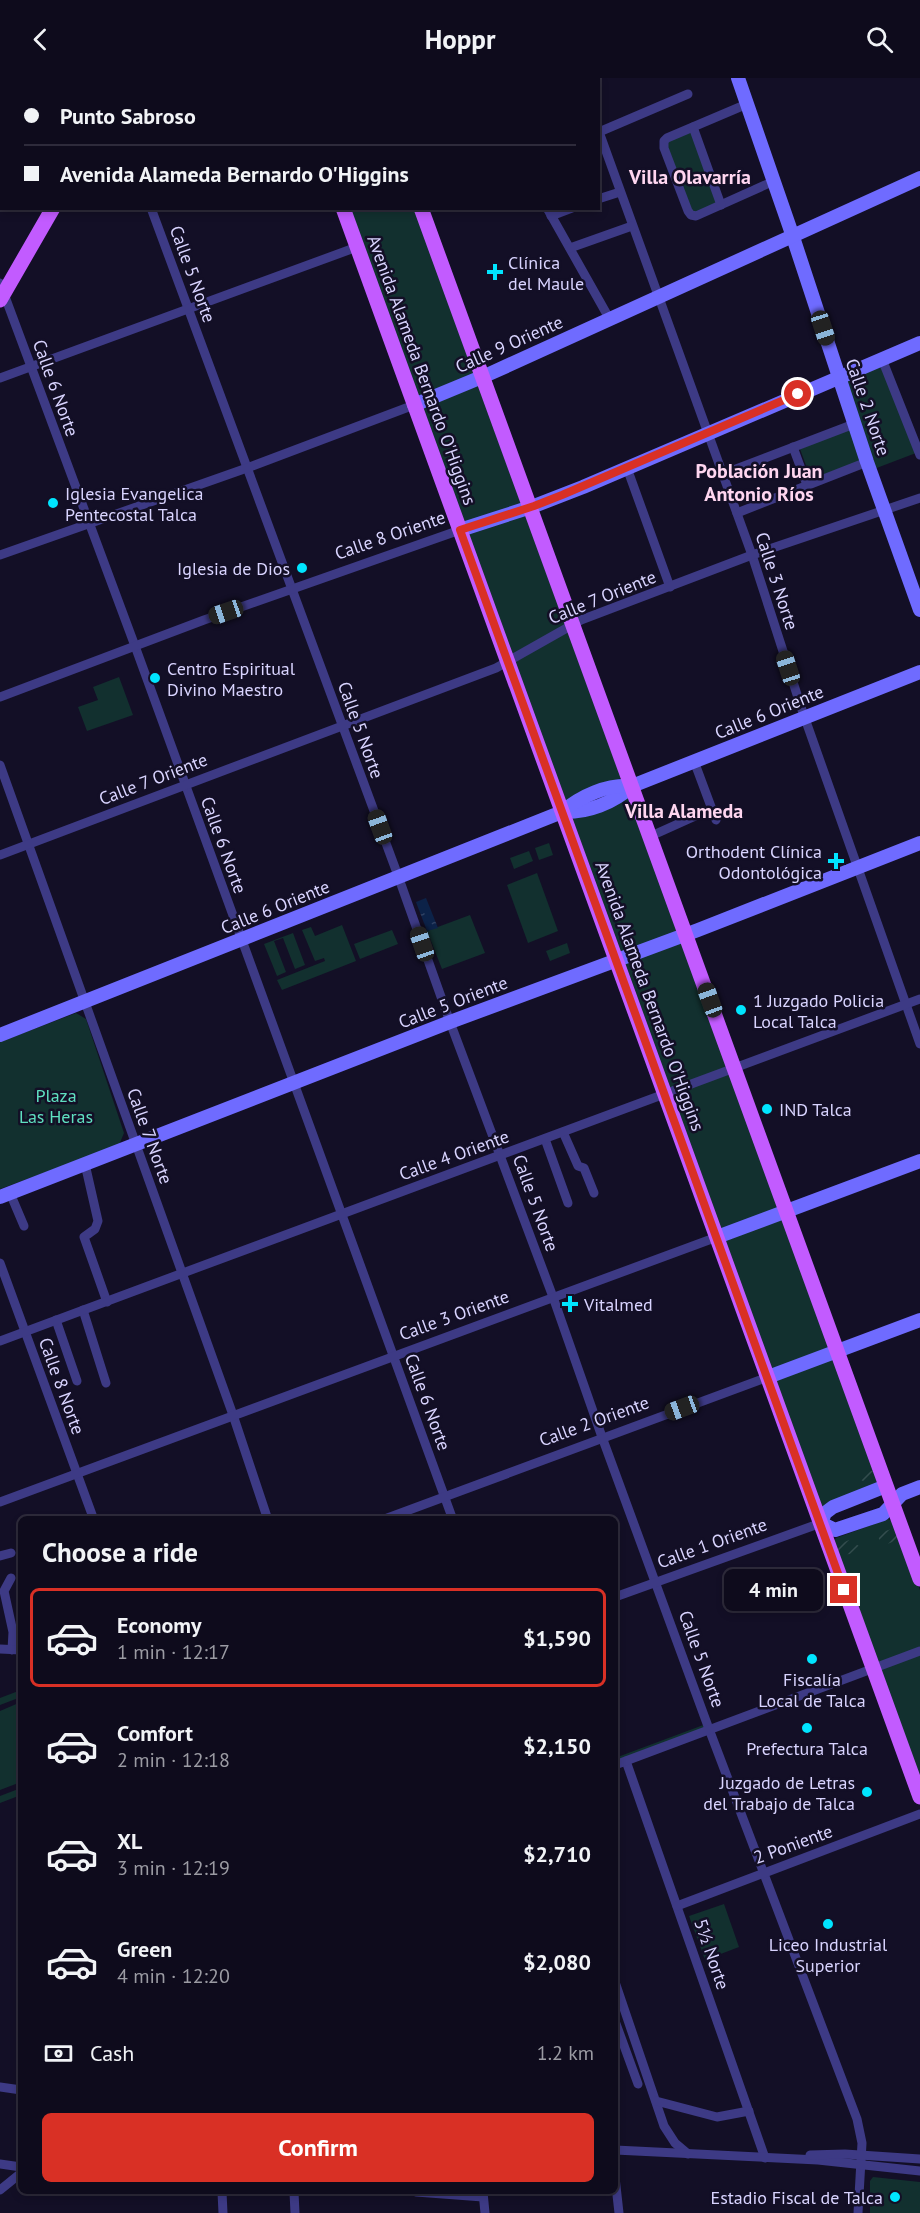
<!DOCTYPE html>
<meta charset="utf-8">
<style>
body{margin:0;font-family:"PT Sans",sans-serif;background:#171425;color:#f1f3f6;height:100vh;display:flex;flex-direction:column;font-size:22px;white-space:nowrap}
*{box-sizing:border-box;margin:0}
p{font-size:20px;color:#9b9ba3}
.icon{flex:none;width:33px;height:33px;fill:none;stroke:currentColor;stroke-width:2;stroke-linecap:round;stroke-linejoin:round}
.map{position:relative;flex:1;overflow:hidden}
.side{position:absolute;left:18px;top:1438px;width:600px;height:678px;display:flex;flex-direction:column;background:#0e0b1c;border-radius:9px;box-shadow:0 3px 9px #0003,0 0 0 2px #2e2b3b}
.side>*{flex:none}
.hud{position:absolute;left:0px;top:0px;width:600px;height:132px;box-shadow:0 3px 9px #0003,0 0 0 2px #2e2b3b;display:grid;align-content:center;height:132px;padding:0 24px;background:#0e0b1c}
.end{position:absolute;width:27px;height:27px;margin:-14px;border:8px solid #d93025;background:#fff;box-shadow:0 0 0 3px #fff}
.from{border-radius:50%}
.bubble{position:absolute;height:42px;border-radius:9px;background:#0e0b1c;box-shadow:0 3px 9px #0003,0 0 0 2px #2e2b3b;font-size:20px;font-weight:600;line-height:42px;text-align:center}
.car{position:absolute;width:18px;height:36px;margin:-18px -9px;border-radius:8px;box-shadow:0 0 4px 2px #0007;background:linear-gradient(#222 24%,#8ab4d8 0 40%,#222 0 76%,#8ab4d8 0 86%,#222 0)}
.hud b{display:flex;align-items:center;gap:21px;height:57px;font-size:22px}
.hud b+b{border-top:2px solid #2e2b3b}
.hud i{width:15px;height:15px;background:#f1f3f6}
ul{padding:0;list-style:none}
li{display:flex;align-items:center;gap:18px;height:99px;margin:0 12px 9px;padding:0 12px;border:3px solid transparent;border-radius:9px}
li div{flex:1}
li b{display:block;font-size:22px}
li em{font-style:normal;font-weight:600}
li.on{border-color:#d93025}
li>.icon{width:54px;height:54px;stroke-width:1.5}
h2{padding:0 24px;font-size:27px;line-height:72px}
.pay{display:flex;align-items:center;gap:15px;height:66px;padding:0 24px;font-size:22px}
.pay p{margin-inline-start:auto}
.button{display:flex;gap:12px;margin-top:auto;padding:12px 24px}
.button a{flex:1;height:69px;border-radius:9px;background:#d93025;color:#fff;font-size:24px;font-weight:600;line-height:69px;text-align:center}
header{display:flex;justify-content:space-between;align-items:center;height:78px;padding:0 24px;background:#0e0b1c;font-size:27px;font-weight:600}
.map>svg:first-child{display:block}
.green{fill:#12302f}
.garden{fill:url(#garden-furrows)}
.water{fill:url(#water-ripples)}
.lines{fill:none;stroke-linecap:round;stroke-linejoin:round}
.street{stroke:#3d3a85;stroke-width:9}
.secondary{stroke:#6f6bff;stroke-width:14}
.primary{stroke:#c25bff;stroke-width:15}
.route{stroke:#d93025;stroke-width:8}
.poi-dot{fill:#00e5ff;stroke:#130f26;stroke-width:2}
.labels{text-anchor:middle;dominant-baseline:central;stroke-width:5;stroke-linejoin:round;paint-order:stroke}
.poi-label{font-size:18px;fill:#d9d4ff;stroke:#130f26;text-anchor:start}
.street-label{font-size:18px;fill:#d9d4ff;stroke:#130f26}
.park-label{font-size:18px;fill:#5fe0c0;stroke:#130f26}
.neighbourhood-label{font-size:20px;font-weight:bold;fill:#ffd6f0;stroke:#130f26}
</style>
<header><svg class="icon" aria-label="back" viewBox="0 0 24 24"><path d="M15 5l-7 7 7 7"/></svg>Hoppr<svg class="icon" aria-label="search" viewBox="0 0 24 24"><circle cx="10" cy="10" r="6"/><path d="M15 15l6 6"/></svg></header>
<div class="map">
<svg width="920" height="2135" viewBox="0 0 920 2135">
<defs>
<pattern id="garden-furrows" width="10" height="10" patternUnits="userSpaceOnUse" patternTransform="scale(1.5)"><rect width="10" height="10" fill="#12302f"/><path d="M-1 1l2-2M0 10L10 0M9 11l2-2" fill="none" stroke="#344d4e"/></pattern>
<pattern id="water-ripples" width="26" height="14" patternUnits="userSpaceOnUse" patternTransform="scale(1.5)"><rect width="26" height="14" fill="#0c2248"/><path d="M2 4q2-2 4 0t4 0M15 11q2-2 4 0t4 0" fill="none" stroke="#2f4163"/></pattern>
</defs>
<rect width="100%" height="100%" fill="#130f26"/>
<!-- green -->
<g class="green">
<path d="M691 54 717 126 692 136 665 64Z"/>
<path d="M347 131H417L474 297 419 320Z"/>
<path d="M880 285 916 375 874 391 846 300Z"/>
<path d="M478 307 621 700 566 722H564L422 329Z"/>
<path d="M850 350 861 383 811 401 800 371Z"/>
<path d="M119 599 133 637 87 653 78 629 98 622 93 609Z"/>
<path d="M626 719H630L879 1400 877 1407 823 1429H821L571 741Z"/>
<path d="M549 765 553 777 539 782 535 770Z"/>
<path d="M529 773 533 783 514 791 510 780Z"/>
<path d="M537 795 558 853 528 865 507 807Z"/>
<path d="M470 837 485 875 442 891 427 853Z"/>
<path d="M342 847 356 883 282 912 277 902 325 883 324 880 315 883 302 852 311 849 315 858Z"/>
<path d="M392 852 398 866 360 881 354 866Z"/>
<path d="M293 855 305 887 295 891 283 860 274 863 286 894 277 898 264 866Z"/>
<path d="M567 865 570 875 550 883 546 873Z"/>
<path d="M76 935 86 941 124 1055 119 1067 0 1111V964Z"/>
<path d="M888 1441 896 1445 920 1512V1705L833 1465 836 1460Z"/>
<path d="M21 1612V1619L0 1627V1620Z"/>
<path d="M21 1624V1704L0 1712V1633Z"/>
<path d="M706 1646 707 1650 615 1685V1680Z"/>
<path d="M21 1710V1717L0 1725V1718Z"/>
<path d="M724 1826 739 1869 705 1882 689 1838Z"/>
<path d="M873 2099 920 2104V2135H870V2103Z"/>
</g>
<!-- garden -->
<g class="garden">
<path d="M871 1393H877L879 1399 867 1405 857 1400 861 1395Z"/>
<path d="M897 1449 900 1455 895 1463 882 1468 877 1456Z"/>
<path d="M849 1462 859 1468 850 1476 839 1477 836 1468Z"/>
</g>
<!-- water -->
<path class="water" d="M426 820 438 850 427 853 416 824Z"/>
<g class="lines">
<!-- street -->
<g class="street">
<path d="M103 0V2"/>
<path d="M499 0 500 2"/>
<path d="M582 0 583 2"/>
<path d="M268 2 272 0"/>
<path d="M384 2 389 0"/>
<path d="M747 26 667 60 664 63V70L688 133 691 137 696 138 774 103"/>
<path d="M693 49 721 127"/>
<path d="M598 51 752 477 802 632 920 966"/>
<path d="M599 54 688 16"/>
<path d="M598 121 620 114"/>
<path d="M0 122 2 121"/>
<path d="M151 130 397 795 450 944 553 1219 602 1359 709 1651 857 2041 862 2065 858 2135"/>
<path d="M547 130 609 240"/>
<path d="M551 138 572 130"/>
<path d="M570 170 632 148"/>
<path d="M0 205 135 568 453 1442"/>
<path d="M882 281 920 377"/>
<path d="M0 300 357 169"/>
<path d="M793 369 807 407"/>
<path d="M627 390 670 509"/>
<path d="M723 396 854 346"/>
<path d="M737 435 867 384"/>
<path d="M0 477 247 390 414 327"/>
<path d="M0 619 204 542 460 452"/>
<path d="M694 683 716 742"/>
<path d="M0 687 233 1337 268 1442"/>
<path d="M651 758 711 731"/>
<path d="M0 777 496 590 581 542 752 477 920 420"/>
<path d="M563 1054 578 1088 584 1090 594 1115"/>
<path d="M545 1061 568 1125"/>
<path d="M85 1086 98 1143 95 1151 84 1159 107 1224"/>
<path d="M10 1115 24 1148"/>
<path d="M0 1185 94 1442"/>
<path d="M83 1232 106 1305"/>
<path d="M56 1242 77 1303"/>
<path d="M0 1263 920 921"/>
<path d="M0 1424 717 1159"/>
<path d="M382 1442 768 1299"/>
<path d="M0 1478 11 1475"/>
<path d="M11 1500 4 1513 13 1554 12 1572"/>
<path d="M615 1519 821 1445"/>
<path d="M0 1571 21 1572"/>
<path d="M626 1683 765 2080"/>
<path d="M615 1687 920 1573"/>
<path d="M677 1828 920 1736"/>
<path d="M615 1904 664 2048 675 2065 688 2076"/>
<path d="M615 1943 638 2006"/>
<path d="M0 2009 21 2012"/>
<path d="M656 2023 717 2039 749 2033"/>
<path d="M615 2072 818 2082 920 2093"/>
<path d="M810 2077 845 2076 920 2081"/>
<path d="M0 2086 21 2089"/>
<path d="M615 2099 619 2135"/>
<path d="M0 2112 21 2095"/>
<path d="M222 2114 223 2135"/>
<path d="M294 2114 295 2135"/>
<path d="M416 2114 483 2119"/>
<path d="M483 2114 485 2135"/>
</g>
<!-- secondary -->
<g class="secondary">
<path d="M738 0 791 153 867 384 920 532"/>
<path d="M414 327 489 296 920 100"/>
<path d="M460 452 534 428 583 409 920 265"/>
<path d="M562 734C588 735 613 725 632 708L920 594"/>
<path d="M0 957 562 734C581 718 607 706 632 708"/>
<path d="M0 1119 450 944 698 852 920 765"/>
<path d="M717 1159 920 1083"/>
<path d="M768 1299 920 1242"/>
<path d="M886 1408 833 1429 825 1435 821 1445 835 1452 883 1436 902 1416 920 1409"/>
</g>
<!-- primary -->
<g class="primary">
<path d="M294 0 295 2"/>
<path d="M373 0 374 2"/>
<path d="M129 2 130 0"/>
<path d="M343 130 920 1719"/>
<path d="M421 130 920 1501"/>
<path d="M0 222 53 130"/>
</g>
</g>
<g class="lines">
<!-- route -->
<path class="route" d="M798 316 562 417 534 428 460 452 844 1512"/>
</g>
<!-- markers -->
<g class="poi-dot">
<path d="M492 185h6v6h6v6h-6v6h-6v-6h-6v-6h6z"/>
<circle cx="53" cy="425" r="6"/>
<circle cx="302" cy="490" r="6"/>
<circle cx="155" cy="600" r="6"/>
<path d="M833 774h6v6h6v6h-6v6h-6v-6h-6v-6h6z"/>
<circle cx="741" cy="932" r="6"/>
<circle cx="767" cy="1031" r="6"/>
<path d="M567 1217h6v6h6v6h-6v6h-6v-6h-6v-6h6z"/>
<circle cx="812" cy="1581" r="6"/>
<circle cx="807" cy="1650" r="6"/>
<circle cx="867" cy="1714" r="6"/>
<circle cx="828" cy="1846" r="6"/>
<circle cx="895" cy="2119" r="6"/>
</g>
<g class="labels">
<!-- poi labels -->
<g class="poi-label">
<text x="508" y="184">Clínica<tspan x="508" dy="21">del Maule</tspan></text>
<text x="65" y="415">Iglesia Evangelica<tspan x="65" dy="21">Pentecostal Talca</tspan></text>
<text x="290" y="490" text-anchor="end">Iglesia de Dios</text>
<text x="167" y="590">Centro Espiritual<tspan x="167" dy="21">Divino Maestro</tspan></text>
<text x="822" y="773" text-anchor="end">Orthodent Clínica<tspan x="822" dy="21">Odontológica</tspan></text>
<text x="753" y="922">1 Juzgado Policia<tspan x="753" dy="21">Local Talca</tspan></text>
<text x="779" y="1031">IND Talca</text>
<text x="584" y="1226">Vitalmed</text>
<text x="812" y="1601" text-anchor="middle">Fiscalía<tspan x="812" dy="21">Local de Talca</tspan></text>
<text x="807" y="1670" text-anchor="middle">Prefectura Talca</text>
<text x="855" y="1704" text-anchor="end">Juzgado de Letras<tspan x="855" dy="21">del Trabajo de Talca</tspan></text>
<text x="828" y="1866" text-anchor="middle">Liceo Industrial<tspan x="828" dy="21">Superior</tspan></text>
<text x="883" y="2119" text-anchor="end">Estadio Fiscal de Talca</text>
</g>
<!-- street labels -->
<g class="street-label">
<text transform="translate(193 196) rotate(70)">Calle 5 Norte</text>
<text transform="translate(509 266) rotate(-24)">Calle 9 Oriente</text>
<text transform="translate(422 292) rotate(70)">Avenida Alameda Bernardo O'Higgins</text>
<text transform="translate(56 310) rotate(70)">Calle 6 Norte</text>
<text transform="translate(868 329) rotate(71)">Calle 2 Norte</text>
<text transform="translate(390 457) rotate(-19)">Calle 8 Oriente</text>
<text transform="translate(777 503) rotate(72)">Calle 3 Norte</text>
<text transform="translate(602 519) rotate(-22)">Calle 7 Oriente</text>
<text transform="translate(769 634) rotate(-22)">Calle 6 Oriente</text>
<text transform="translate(361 652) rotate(70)">Calle 5 Norte</text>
<text transform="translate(153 701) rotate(-21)">Calle 7 Oriente</text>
<text transform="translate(224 767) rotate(70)">Calle 6 Norte</text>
<text transform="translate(275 829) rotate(-22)">Calle 6 Oriente</text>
<text transform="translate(650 918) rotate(70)">Avenida Alameda Bernardo O'Higgins</text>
<text transform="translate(453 924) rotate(-21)">Calle 5 Oriente</text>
<text transform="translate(150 1058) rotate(70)">Calle 7 Norte</text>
<text transform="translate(454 1077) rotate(-20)">Calle 4 Oriente</text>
<text transform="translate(536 1125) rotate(70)">Calle 5 Norte</text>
<text transform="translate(454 1237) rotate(-20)">Calle 3 Oriente</text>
<text transform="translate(62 1308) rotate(70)">Calle 8 Norte</text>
<text transform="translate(428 1324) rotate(70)">Calle 6 Norte</text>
<text transform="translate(594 1343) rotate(-20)">Calle 2 Oriente</text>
<text transform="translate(712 1465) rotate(-20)">Calle 1 Oriente</text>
<text transform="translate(702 1581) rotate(70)">Calle 5 Norte</text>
<text transform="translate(793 1766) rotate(-20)">2 Poniente</text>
<text transform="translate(712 1876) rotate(71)">5½ Norte</text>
</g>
<!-- park labels -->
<g class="park-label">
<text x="56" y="1017">Plaza<tspan x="56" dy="21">Las Heras</tspan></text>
</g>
<!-- neighbourhood labels -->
<g class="neighbourhood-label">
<text x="690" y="99">Villa Olavarría</text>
<text x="759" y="393">Población Juan<tspan x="759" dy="23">Antonio Ríos</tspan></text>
<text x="684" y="733">Villa Alameda</text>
</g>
</g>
</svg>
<i class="end from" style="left:798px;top:316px"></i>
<i class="end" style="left:844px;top:1512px"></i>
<div class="bubble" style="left:724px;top:1491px;width:99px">4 min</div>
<i class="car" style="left:823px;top:250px;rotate:162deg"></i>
<i class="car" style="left:226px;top:534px;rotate:251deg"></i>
<i class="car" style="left:788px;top:590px;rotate:342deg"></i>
<i class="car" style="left:380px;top:749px;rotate:340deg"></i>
<i class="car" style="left:422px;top:866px;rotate:341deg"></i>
<i class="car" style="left:710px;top:922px;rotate:340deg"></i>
<i class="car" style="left:682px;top:1330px;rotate:250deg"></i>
<div class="hud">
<b><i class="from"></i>Punto Sabroso</b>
<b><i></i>Avenida Alameda Bernardo O'Higgins</b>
</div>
<section class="side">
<h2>Choose a ride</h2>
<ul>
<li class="on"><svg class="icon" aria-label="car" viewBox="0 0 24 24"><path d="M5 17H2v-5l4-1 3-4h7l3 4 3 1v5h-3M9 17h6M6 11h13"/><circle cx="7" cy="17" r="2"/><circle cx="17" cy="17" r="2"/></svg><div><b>Economy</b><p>1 min · 12:17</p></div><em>$1,590</em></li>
<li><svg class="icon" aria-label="car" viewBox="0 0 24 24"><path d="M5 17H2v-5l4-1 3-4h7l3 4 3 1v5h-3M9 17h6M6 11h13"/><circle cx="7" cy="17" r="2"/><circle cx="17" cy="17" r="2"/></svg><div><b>Comfort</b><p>2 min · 12:18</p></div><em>$2,150</em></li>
<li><svg class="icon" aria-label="car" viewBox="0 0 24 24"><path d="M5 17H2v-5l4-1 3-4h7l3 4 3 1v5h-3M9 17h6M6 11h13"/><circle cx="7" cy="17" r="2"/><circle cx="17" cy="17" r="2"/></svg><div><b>XL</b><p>3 min · 12:19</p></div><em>$2,710</em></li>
<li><svg class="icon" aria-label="car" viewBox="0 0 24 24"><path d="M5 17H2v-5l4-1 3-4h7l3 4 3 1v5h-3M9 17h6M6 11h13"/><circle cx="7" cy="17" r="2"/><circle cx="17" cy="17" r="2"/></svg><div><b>Green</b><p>4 min · 12:20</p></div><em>$2,080</em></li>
</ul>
<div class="pay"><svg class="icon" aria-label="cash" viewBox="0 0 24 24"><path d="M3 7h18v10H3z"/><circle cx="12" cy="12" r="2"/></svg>Cash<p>1.2 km</p></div>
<div class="button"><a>Confirm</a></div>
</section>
</div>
